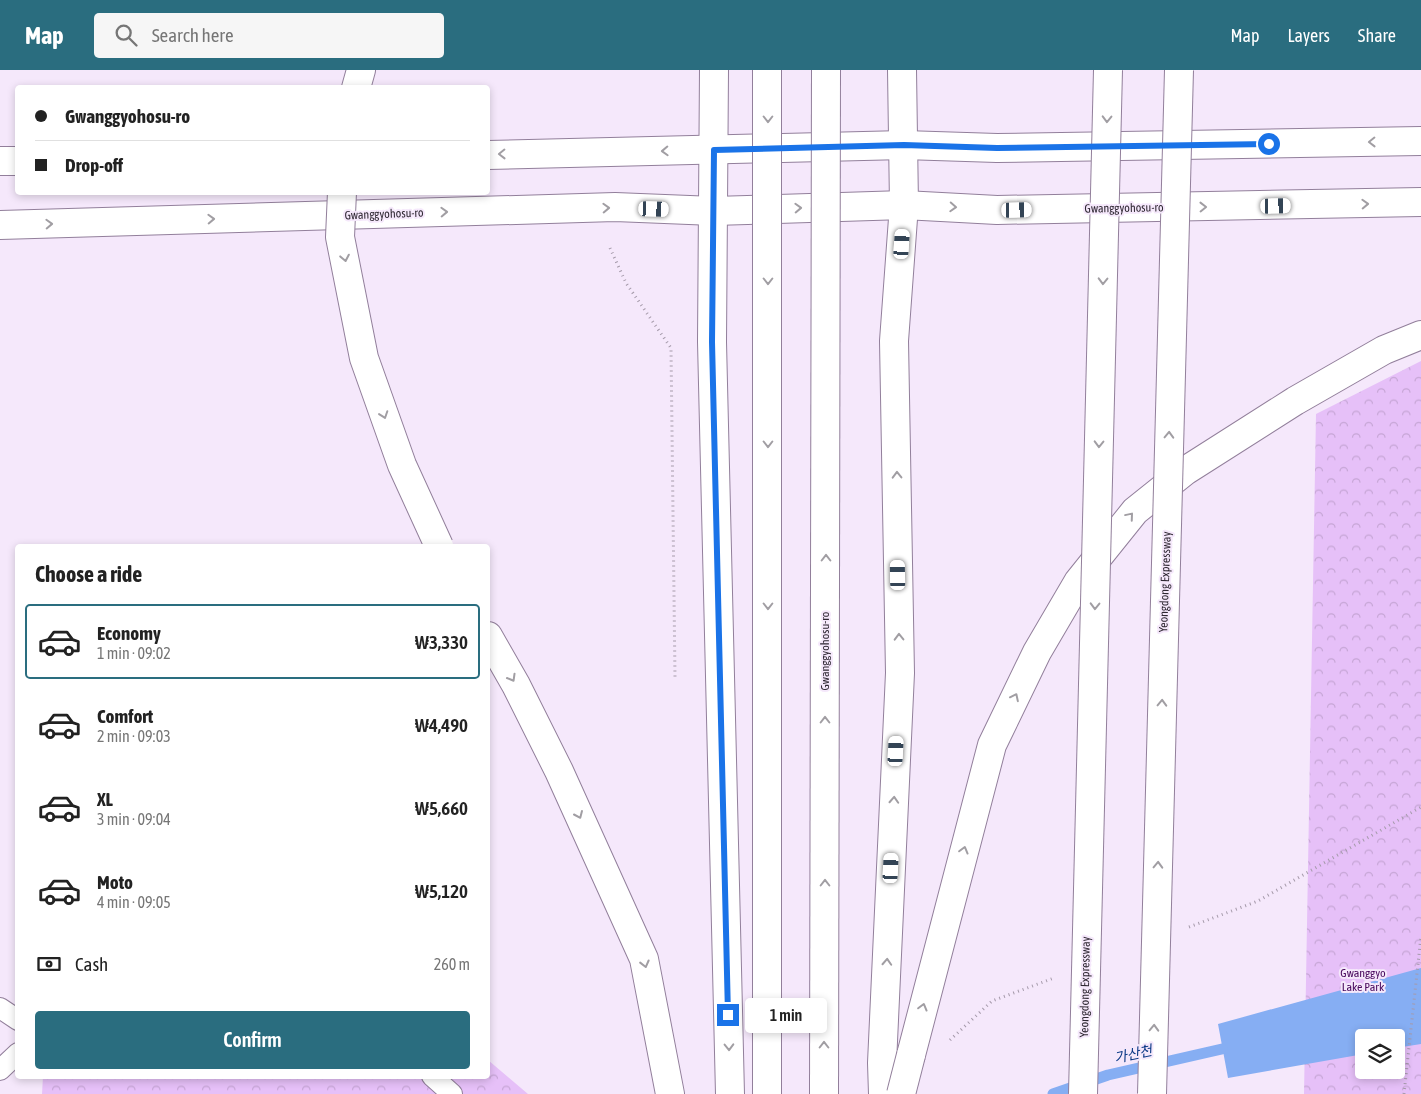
<!DOCTYPE html>
<meta charset="utf-8">
<style>
body{margin:0;font-family:"Asap Condensed","Noto Sans KR",sans-serif;background:#f6f6f6;color:#222;height:100vh;display:flex;flex-direction:column;font-size:19px;white-space:nowrap}
*{box-sizing:border-box;margin:0}
p{font-size:16px;color:#767676}
.icon{flex:none;width:28px;height:28px;fill:none;stroke:currentColor;stroke-width:2;stroke-linecap:round;stroke-linejoin:round}
.map{position:relative;flex:1;overflow:hidden}
.panel{position:absolute;left:15px;top:474px;width:475px;height:535px;display:flex;flex-direction:column;background:#fff;border-radius:5px;box-shadow:0 2px 8px #0003}
.panel>*{flex:none}
.banner{position:absolute;left:15px;top:15px;width:475px;height:110px;border-radius:5px;box-shadow:0 2px 8px #0003;display:grid;align-content:center;height:110px;padding:0 20px;background:#fff}
.buttons{position:absolute;left:1355px;top:959px;display:grid;gap:10px}
.buttons a{display:grid;place-items:center;width:50px;height:50px;border-radius:5px;background:#fff;box-shadow:0 2px 8px #0003;font-size:25px}
.end{position:absolute;width:22px;height:22px;margin:-11px;border:6px solid #1a73e8;background:#fff;box-shadow:0 0 0 2px #fff}
.from{border-radius:50%}
.bubble{position:absolute;height:35px;border-radius:5px;background:#fff;box-shadow:0 2px 8px #0003;font-size:16px;font-weight:600;line-height:35px;text-align:center}
.car{position:absolute;width:15px;height:30px;margin:-15px -8px;border-radius:6px;box-shadow:0 0 4px 1px #0007;background:linear-gradient(#fff 24%,#345 0 40%,#fff 0 76%,#345 0 86%,#fff 0)}
.banner b{display:flex;align-items:center;gap:18px;height:48px;font-size:19px}
.banner b+b{border-top:1px solid #e0e0e0}
.banner i{width:12px;height:12px;background:#222}
ul{padding:0;list-style:none}
li{display:flex;align-items:center;gap:15px;height:75px;margin:0 10px 8px;padding:0 10px;border:2px solid transparent;border-radius:5px}
li div{flex:1}
li b{display:block;font-size:19px}
li em{font-style:normal;font-weight:600}
li.active{border-color:#2a6d7f}
li>.icon{width:45px;height:45px;stroke-width:1.5}
h2{padding:0 20px;font-size:22px;line-height:60px}
.pay{display:flex;align-items:center;gap:12px;height:55px;padding:0 20px;font-size:19px}
.pay p{margin-inline-start:auto}
.button{display:flex;gap:10px;margin-top:auto;padding:10px 20px}
.button a{flex:1;height:58px;border-radius:5px;background:#2a6d7f;color:#fff;font-size:20px;font-weight:600;line-height:58px;text-align:center}
header{display:flex;align-items:center;gap:30px;box-sizing:border-box;height:70px;padding:0 25px;background:#2a6d7f;color:#fff}
header strong{font-size:24px}
nav{display:flex;gap:28px;margin-inline-start:auto;font-size:18px}
.search{width:350px;height:45px;background:#f6f6f6;display:flex;align-items:center;gap:12px;box-sizing:border-box;padding:0 18px;border-radius:5px;color:#767676;font-size:19px}
.map>svg:first-child{display:block}
.park{fill:url(#park-crowns);fill-rule:evenodd}
.water{fill:#86aef3}
.lines{fill:none;stroke-linecap:round;stroke-linejoin:round}
.stream{stroke:#86aef3;stroke-width:11}
.service-casing{stroke:#927f9b;stroke-width:22}
.secondary-casing{stroke:#927f9b;stroke-width:30}
.trunk-casing{stroke:#927f9b;stroke-width:30}
.path{stroke:#a59aaa;stroke-width:3;stroke-dasharray:1 4;stroke-linecap:butt}
.service{stroke:#fff;stroke-width:20}
.secondary{stroke:#fff;stroke-width:28}
.trunk{stroke:#fff;stroke-width:28}
.trunk-bridge-casing{stroke:#927f9b;stroke-width:30;stroke-linecap:butt}
.motorway-bridge-casing{stroke:#927f9b;stroke-width:30;stroke-linecap:butt}
.trunk-bridge{stroke:#fff;stroke-width:28}
.motorway-bridge{stroke:#fff;stroke-width:28}
.oneway{stroke:#a19ea3}
.route{stroke:#1a73e8;stroke-width:6}
.labels{text-anchor:middle;dominant-baseline:central;stroke-width:4;stroke-linejoin:round;paint-order:stroke}
.street-label{font-size:12px;fill:#2e2732;stroke:#f5e8fb}
.park-label{font-size:12px;fill:#47085c;stroke:#f5e8fb}
.water-label{font-size:14px;font-style:italic;fill:#093885;stroke:#f5e8fb}
</style>
<header>
<strong>Map</strong>
<div class="search"><svg class="icon" aria-label="search" viewBox="0 0 24 24"><circle cx="10" cy="10" r="6"/><path d="M15 15l6 6"/></svg>Search here</div>
<nav><a>Map</a><a>Layers</a><a>Share</a></nav>
</header>
<div class="map">
<svg width="1421" height="1024" viewBox="0 0 1421 1024">
<defs>
<pattern id="park-crowns" width="20" height="18" patternUnits="userSpaceOnUse" patternTransform="scale(1.25)"><rect width="20" height="18" fill="#e6c0f8"/><path d="M2 6a3 3 0 1 1 6 0M12 15a3 3 0 1 1 6 0" fill="none" stroke="#c6a5d5"/></pattern>
</defs>
<rect width="100%" height="100%" fill="#f5e8fb"/>
<!-- park -->
<g class="park">
<path d="M1421 291V1024H1304L1316 344ZM1364 968H1396V1000H1364Z"/>
<path d="M488 990 528 1024H42L43 1006H488Z"/>
</g>
<!-- water -->
<path class="water" d="M1421 898V974L1396 978V968H1364V984L1228 1008 1218 954Z"/>
<g class="lines">
<!-- stream -->
<path class="stream" d="M1053 1024 1108 1005 1222 979"/>
<defs>
<g id="service">
<path d="M0 938 18 950"/>
<path d="M0 1000 18 983"/>
<path d="M432 1006 452 1024"/>
</g>
<g id="secondary">
<path d="M488 85 904 75 997 78 1421 71"/>
<path d="M0 91H18"/>
<path d="M0 155 615 137 714 141 904 135 997 140 1421 132"/>
</g>
<g id="trunk">
<path d="M714 0 712 272 730 1024"/>
<path d="M356 18 361 0"/>
<path d="M488 566 516 615 559 701 644 889 670 1024"/>
<path d="M911 985 992 675 1037 582 1078 512 1135 441 1185 401 1295 331 1384 280 1421 265"/>
<path d="M883 1024 882 993 900 603 894 271 904 135 902 0"/>
</g>
</defs>
<!-- service casing -->
<use href="#service" class="service-casing"/>
<!-- secondary casing -->
<use href="#secondary" class="secondary-casing"/>
<!-- trunk casing -->
<use href="#trunk" class="trunk-casing"/>
<!-- path -->
<g class="path">
<path d="M610 178 626 213 671 278 675 607"/>
<path d="M1189 857 1258 831 1421 737"/>
<path d="M950 970 992 931 1054 908"/>
<path d="M1404 1024 1421 866"/>
</g>
<!-- service -->
<use href="#service" class="service"/>
<!-- secondary -->
<use href="#secondary" class="secondary"/>
<!-- trunk -->
<use href="#trunk" class="trunk"/>
<defs>
<g id="trunk-bridge">
<path d="M767 0V1024"/>
<path d="M342 122 340 167 364 288 402 395 439 476"/>
<path d="M824 1024 826 0"/>
<path d="M901 1024 911 985"/>
</g>
<g id="motorway-bridge">
<path d="M1083 1024 1108 0"/>
<path d="M1152 1024 1179 0"/>
</g>
</defs>
<!-- trunk-bridge casing -->
<use href="#trunk-bridge" class="trunk-bridge-casing"/>
<!-- motorway-bridge casing -->
<use href="#motorway-bridge" class="motorway-bridge-casing"/>
<!-- trunk-bridge -->
<use href="#trunk-bridge" class="trunk-bridge"/>
<!-- motorway-bridge -->
<use href="#motorway-bridge" class="motorway-bridge"/>
</g>
<!-- one-way arrows -->
<defs><path id="oneway-chevron" d="M-2-3.5L2.5 0L-2 3.5" fill="none" stroke-width="1.6" stroke-linecap="round" stroke-linejoin="round" transform="scale(1.25)"/></defs>
<g class="oneway">
<use href="#oneway-chevron" transform="translate(768 49) rotate(90)"/>
<use href="#oneway-chevron" transform="translate(1107 49) rotate(91)"/>
<use href="#oneway-chevron" transform="translate(1372 72) rotate(179)"/>
<use href="#oneway-chevron" transform="translate(665 81) rotate(178)"/>
<use href="#oneway-chevron" transform="translate(502 84) rotate(179)"/>
<use href="#oneway-chevron" transform="translate(1365 134) rotate(-2)"/>
<use href="#oneway-chevron" transform="translate(953 137) rotate(3)"/>
<use href="#oneway-chevron" transform="translate(1203 137) rotate(-1)"/>
<use href="#oneway-chevron" transform="translate(606 138) rotate(-2)"/>
<use href="#oneway-chevron" transform="translate(798 138) rotate(-2)"/>
<use href="#oneway-chevron" transform="translate(444 142) rotate(-2)"/>
<use href="#oneway-chevron" transform="translate(211 149) rotate(-2)"/>
<use href="#oneway-chevron" transform="translate(49 154) rotate(-2)"/>
<use href="#oneway-chevron" transform="translate(345 188) rotate(79)"/>
<use href="#oneway-chevron" transform="translate(768 211) rotate(90)"/>
<use href="#oneway-chevron" transform="translate(1103 211) rotate(91)"/>
<use href="#oneway-chevron" transform="translate(384 345) rotate(71)"/>
<use href="#oneway-chevron" transform="translate(1169 365) rotate(-88)"/>
<use href="#oneway-chevron" transform="translate(768 374) rotate(90)"/>
<use href="#oneway-chevron" transform="translate(1099 374) rotate(91)"/>
<use href="#oneway-chevron" transform="translate(897 405) rotate(-91)"/>
<use href="#oneway-chevron" transform="translate(1130 446) rotate(-50)"/>
<use href="#oneway-chevron" transform="translate(826 488) rotate(-90)"/>
<use href="#oneway-chevron" transform="translate(768 536) rotate(90)"/>
<use href="#oneway-chevron" transform="translate(1095 536) rotate(91)"/>
<use href="#oneway-chevron" transform="translate(899 567) rotate(-91)"/>
<use href="#oneway-chevron" transform="translate(512 608) rotate(60)"/>
<use href="#oneway-chevron" transform="translate(1015 627) rotate(-64)"/>
<use href="#oneway-chevron" transform="translate(1162 633) rotate(-88)"/>
<use href="#oneway-chevron" transform="translate(825 650) rotate(-90)"/>
<use href="#oneway-chevron" transform="translate(894 730) rotate(-87)"/>
<use href="#oneway-chevron" transform="translate(579 745) rotate(66)"/>
<use href="#oneway-chevron" transform="translate(964 780) rotate(-75)"/>
<use href="#oneway-chevron" transform="translate(1158 795) rotate(-88)"/>
<use href="#oneway-chevron" transform="translate(825 813) rotate(-90)"/>
<use href="#oneway-chevron" transform="translate(887 892) rotate(-87)"/>
<use href="#oneway-chevron" transform="translate(645 894) rotate(76)"/>
<use href="#oneway-chevron" transform="translate(923 937) rotate(-75)"/>
<use href="#oneway-chevron" transform="translate(1154 958) rotate(-88)"/>
<use href="#oneway-chevron" transform="translate(824 975) rotate(-90)"/>
<use href="#oneway-chevron" transform="translate(729 977) rotate(89)"/>
</g>
<g class="lines">
<!-- route -->
<path class="route" d="M728 945 712 272 714 80 904 75 997 78 1269 74"/>
</g>
<g class="labels">
<!-- street labels -->
<g class="street-label">
<text transform="translate(1124 138) rotate(-1)">Gwanggyohosu-ro</text>
<text transform="translate(384 144) rotate(-2)">Gwanggyohosu-ro</text>
<text transform="translate(1165 512) rotate(-88)">Yeongdong Expressway</text>
<text transform="translate(825 581) rotate(-90)">Gwanggyohosu-ro</text>
<text transform="translate(1085 917) rotate(-89)">Yeongdong Expressway</text>
</g>
<!-- park labels -->
<g class="park-label">
<text x="1363" y="903">Gwanggyo<tspan x="1363" dy="14">Lake Park</tspan></text>
</g>
<!-- water labels -->
<g class="water-label">
<text transform="translate(1133 984) rotate(-12)">가산천</text>
</g>
</g>
</svg>
<div class="buttons">
<a><svg class="icon" aria-label="layers" viewBox="0 0 24 24"><path d="M12 4l9 5-9 5-9-5zM3 14l9 5 9-5"/></svg></a>
</div>
<i class="end from" style="left:1269px;top:74px"></i>
<i class="end" style="left:728px;top:945px"></i>
<div class="bubble" style="left:745px;top:928px;width:82px">1 min</div>
<i class="car" style="left:1276px;top:136px;rotate:89deg"></i>
<i class="car" style="left:654px;top:139px;rotate:92deg"></i>
<i class="car" style="left:1017px;top:140px;rotate:89deg"></i>
<i class="car" style="left:902px;top:174px;rotate:4deg"></i>
<i class="car" style="left:898px;top:505px;rotate:359deg"></i>
<i class="car" style="left:896px;top:681px;rotate:3deg"></i>
<i class="car" style="left:891px;top:798px;rotate:3deg"></i>
<div class="banner">
<b><i class="from"></i>Gwanggyohosu-ro</b>
<b><i></i>Drop-off</b>
</div>
<section class="panel">
<h2>Choose a ride</h2>
<ul>
<li class="active"><svg class="icon" aria-label="car" viewBox="0 0 24 24"><path d="M5 17H2v-5l4-1 3-4h7l3 4 3 1v5h-3M9 17h6M6 11h13"/><circle cx="7" cy="17" r="2"/><circle cx="17" cy="17" r="2"/></svg><div><b>Economy</b><p>1 min · 09:02</p></div><em>₩3,330</em></li>
<li><svg class="icon" aria-label="car" viewBox="0 0 24 24"><path d="M5 17H2v-5l4-1 3-4h7l3 4 3 1v5h-3M9 17h6M6 11h13"/><circle cx="7" cy="17" r="2"/><circle cx="17" cy="17" r="2"/></svg><div><b>Comfort</b><p>2 min · 09:03</p></div><em>₩4,490</em></li>
<li><svg class="icon" aria-label="car" viewBox="0 0 24 24"><path d="M5 17H2v-5l4-1 3-4h7l3 4 3 1v5h-3M9 17h6M6 11h13"/><circle cx="7" cy="17" r="2"/><circle cx="17" cy="17" r="2"/></svg><div><b>XL</b><p>3 min · 09:04</p></div><em>₩5,660</em></li>
<li><svg class="icon" aria-label="car" viewBox="0 0 24 24"><path d="M5 17H2v-5l4-1 3-4h7l3 4 3 1v5h-3M9 17h6M6 11h13"/><circle cx="7" cy="17" r="2"/><circle cx="17" cy="17" r="2"/></svg><div><b>Moto</b><p>4 min · 09:05</p></div><em>₩5,120</em></li>
</ul>
<div class="pay"><svg class="icon" aria-label="cash" viewBox="0 0 24 24"><path d="M3 7h18v10H3z"/><circle cx="12" cy="12" r="2"/></svg>Cash<p>260 m</p></div>
<div class="button"><a>Confirm</a></div>
</section>
</div>
